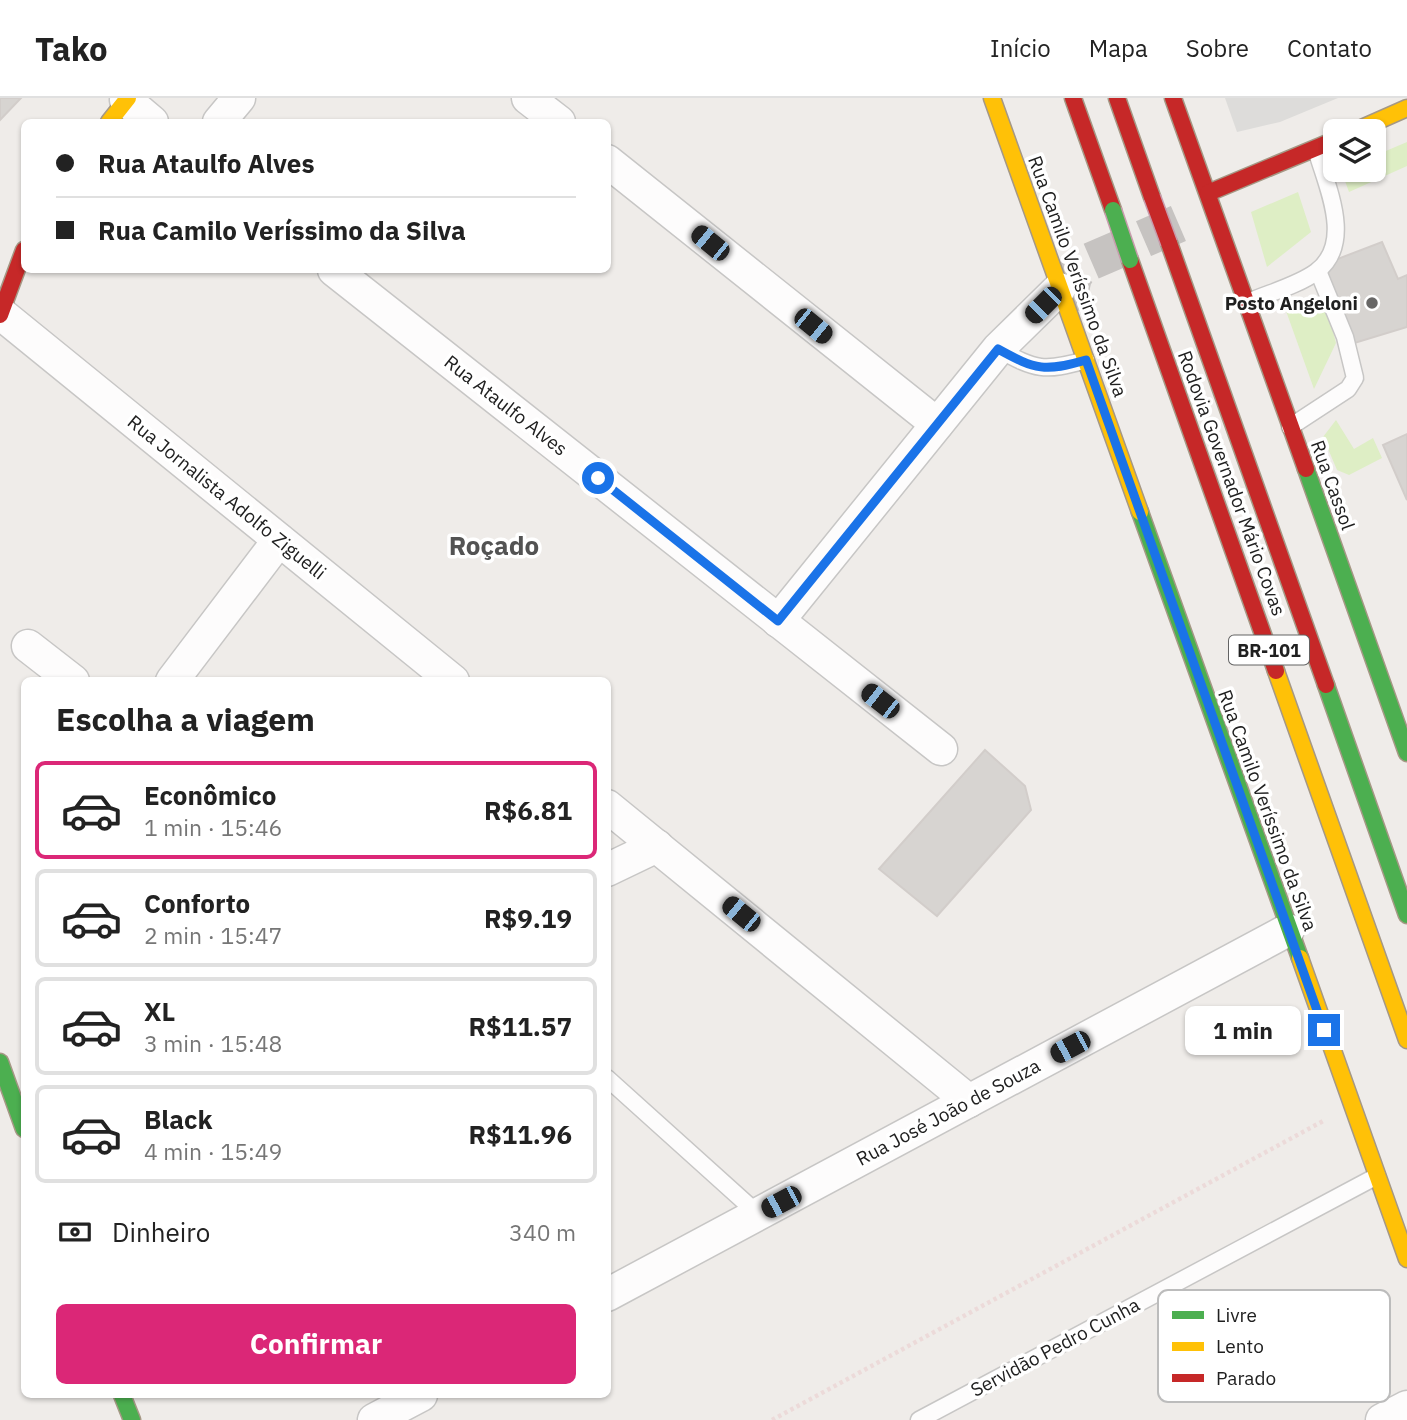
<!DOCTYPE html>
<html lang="pt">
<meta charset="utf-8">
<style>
body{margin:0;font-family:"IBM Plex Sans",sans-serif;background:#f2f2f2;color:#222;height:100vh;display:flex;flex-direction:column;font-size:26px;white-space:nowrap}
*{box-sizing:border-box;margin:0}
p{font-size:23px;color:#767676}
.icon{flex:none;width:38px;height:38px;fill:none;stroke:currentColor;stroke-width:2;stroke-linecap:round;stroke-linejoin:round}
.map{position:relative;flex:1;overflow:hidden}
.details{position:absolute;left:21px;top:579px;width:590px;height:721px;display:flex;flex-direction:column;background:#fff;border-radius:10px;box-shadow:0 2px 5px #0004}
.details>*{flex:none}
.top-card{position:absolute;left:21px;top:21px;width:590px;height:154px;border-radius:10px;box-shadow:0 2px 5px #0004;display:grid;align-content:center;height:154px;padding:0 35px;background:#fff}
.fabs{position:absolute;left:1323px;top:21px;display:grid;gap:14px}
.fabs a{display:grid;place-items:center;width:63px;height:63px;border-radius:10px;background:#fff;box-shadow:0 2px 5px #0004;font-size:35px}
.end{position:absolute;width:32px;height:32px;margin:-16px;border:9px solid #1a73e8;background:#fff;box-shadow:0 0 0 4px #fff}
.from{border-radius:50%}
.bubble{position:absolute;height:49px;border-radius:10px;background:#fff;box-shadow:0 2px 5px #0004;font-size:23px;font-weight:700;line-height:49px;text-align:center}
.car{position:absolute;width:21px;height:42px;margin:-21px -10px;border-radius:9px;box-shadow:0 0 5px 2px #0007;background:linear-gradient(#222 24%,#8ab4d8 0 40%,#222 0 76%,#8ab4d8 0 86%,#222 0)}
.top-card b{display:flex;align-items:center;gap:24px;height:66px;font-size:26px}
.top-card b+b{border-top:2px solid #e0e0e0}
.top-card i{width:18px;height:18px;background:#222}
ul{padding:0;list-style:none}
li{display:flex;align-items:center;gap:21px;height:98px;margin:0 14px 10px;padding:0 21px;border:4px solid #e0e0e0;border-radius:10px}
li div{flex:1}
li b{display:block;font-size:26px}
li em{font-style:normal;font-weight:700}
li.on{border-color:#db2777}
li>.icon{width:63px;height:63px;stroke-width:1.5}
h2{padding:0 35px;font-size:32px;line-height:84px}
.pay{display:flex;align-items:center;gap:18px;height:77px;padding:0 35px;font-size:26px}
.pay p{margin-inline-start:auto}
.action{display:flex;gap:14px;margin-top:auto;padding:14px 35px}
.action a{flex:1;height:80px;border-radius:10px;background:#db2777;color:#fff;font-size:28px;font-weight:700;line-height:80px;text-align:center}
header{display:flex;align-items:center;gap:42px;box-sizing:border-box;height:98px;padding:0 35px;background:#fff;border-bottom:2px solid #e0e0e0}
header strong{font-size:33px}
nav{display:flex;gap:38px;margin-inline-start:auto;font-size:24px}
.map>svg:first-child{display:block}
.religious{fill:#dddcda}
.grass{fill:#deeec5}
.building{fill:#d7d4d1;stroke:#d2cdca;stroke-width:2}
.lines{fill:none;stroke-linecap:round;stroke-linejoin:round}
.primary-tunnel{stroke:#c6c3c1;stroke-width:38;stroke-dasharray:38 19;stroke-linecap:butt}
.lane-casing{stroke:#c7c6c5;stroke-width:19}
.street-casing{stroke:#c7c6c5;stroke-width:35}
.fast-casing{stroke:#a59885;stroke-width:19}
.slow-casing{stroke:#a59885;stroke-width:19}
.jam-casing{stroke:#a59885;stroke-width:19}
.path{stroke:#ecdad9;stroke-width:4.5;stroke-dasharray:3.5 3.5;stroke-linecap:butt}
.lane{stroke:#fdfcfc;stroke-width:16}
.street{stroke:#fdfcfc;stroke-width:32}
.fast{stroke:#4caf50;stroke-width:16}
.slow{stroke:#ffc107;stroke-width:16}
.jam{stroke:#c62828;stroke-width:16}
.fast-bridge-casing{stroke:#c79cac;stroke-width:19;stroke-linecap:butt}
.jam-bridge-casing{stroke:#c79cac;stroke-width:19;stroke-linecap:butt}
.fast-bridge{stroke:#4caf50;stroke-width:16}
.jam-bridge{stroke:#c62828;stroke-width:16}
.route{stroke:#1a73e8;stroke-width:9}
.poi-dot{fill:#686766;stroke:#fff;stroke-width:2.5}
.labels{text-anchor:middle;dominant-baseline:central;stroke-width:7;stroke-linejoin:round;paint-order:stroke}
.shield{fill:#fff;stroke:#636363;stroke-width:2}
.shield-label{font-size:18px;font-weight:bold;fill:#202020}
.street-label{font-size:19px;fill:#202020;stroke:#fff}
.poi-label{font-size:19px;font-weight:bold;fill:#202020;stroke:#fff;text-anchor:end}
.district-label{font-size:26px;font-weight:bold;fill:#535353;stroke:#fff}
.key{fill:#fff;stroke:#bcbcbc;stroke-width:2}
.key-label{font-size:19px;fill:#202020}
</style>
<header>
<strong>Tako</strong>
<nav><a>Início</a><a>Mapa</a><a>Sobre</a><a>Contato</a></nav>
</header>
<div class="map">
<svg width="1407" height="1322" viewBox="0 0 1407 1322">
<rect width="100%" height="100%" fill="#efece9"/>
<!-- religious -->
<path class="religious" d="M1225 0H1338L1280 24 1237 34Z"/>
<!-- grass -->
<g class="grass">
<path d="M1407 44V68L1349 94 1341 72H1374V58Z"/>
<path d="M1298 94 1311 134 1267 169 1251 114Z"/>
<path d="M1316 201 1327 210 1336 245 1314 291 1286 213Z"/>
<path d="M1336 322 1354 351 1373 340 1382 360 1349 377 1337 372 1323 339Z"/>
</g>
<!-- building -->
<g class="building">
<path d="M0 0H21L0 22Z"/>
<path d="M1382 144 1398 181 1407 177V229L1351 246 1322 167Z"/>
<path d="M1407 336V402L1383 347Z"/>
<path d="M985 652 1025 688 1031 712 937 818 879 771Z"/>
</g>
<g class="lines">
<!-- primary-tunnel -->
<path class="primary-tunnel" d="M1066 210 1073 179 1080 168 1182 124"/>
<defs>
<g id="lane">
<path d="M1246 205C1268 195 1297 188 1316 174 1355 145 1326 87 1316 51"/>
<path d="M998 251C1036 272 1044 274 1086 262"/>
<path d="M1290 329 1348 291 1355 280 1345 239 1318 173"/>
<path d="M607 980 758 1116"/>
<path d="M919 1322 1377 1078"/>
</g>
<g id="street">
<path d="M528 0 559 24"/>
<path d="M126 2 152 24"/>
<path d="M219 24 239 0"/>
<path d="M607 63 937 326"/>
<path d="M334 172 941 651"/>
<path d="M0 215 453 583"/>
<path d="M778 523 998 251 1059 191"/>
<path d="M28 548 73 583"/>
<path d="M172 583 279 442"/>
<path d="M607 708 969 1003"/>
<path d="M607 772 657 748"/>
<path d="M607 1197 1288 832"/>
<path d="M374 1322 421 1297"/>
<path d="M1382 1322 1407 1309"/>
</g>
<g id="fast">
<path d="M1306 371 1407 655"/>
<path d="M1140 414 1300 860"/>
<path d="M1326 587 1407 817"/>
<path d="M0 964 24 1031"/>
<path d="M122 1297 132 1322"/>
</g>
<g id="slow">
<path d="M992 0 1140 414"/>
<path d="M109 24 128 0"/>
<path d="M1355 33 1407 10"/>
<path d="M1276 573 1407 942"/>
<path d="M1300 860 1407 1161"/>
</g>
<g id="jam">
<path d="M1073 0 1113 112"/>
<path d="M1117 0 1152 99"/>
<path d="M1173 0 1306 371"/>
<path d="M1208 95 1335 42"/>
<path d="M1169 145 1326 587"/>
<path d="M1130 162 1276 573"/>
<path d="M0 217 24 152"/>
</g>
</defs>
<!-- lane casing -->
<use href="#lane" class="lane-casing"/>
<!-- street casing -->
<use href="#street" class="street-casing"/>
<!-- fast casing -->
<use href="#fast" class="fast-casing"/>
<!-- slow casing -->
<use href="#slow" class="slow-casing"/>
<!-- jam casing -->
<use href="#jam" class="jam-casing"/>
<!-- path -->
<path class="path" d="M772 1322 1325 1022"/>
<!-- lane -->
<use href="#lane" class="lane"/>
<!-- street -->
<use href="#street" class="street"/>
<!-- fast -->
<use href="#fast" class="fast"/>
<!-- slow -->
<use href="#slow" class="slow"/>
<!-- jam -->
<use href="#jam" class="jam"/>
<defs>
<path id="fast-bridge" d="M1113 112 1130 162"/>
<path id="jam-bridge" d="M1152 99 1169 145"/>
</defs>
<!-- fast-bridge casing -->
<use href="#fast-bridge" class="fast-bridge-casing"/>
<!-- jam-bridge casing -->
<use href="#jam-bridge" class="jam-bridge-casing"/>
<!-- fast-bridge -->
<use href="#fast-bridge" class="fast-bridge"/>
<!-- jam-bridge -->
<use href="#jam-bridge" class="jam-bridge"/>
</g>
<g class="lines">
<!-- route -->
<path class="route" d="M598 380 778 523 998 251C1036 272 1045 274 1086 262L1324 932"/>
</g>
<!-- markers -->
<circle class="poi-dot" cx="1372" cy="205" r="7"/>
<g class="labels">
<!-- shield labels -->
<rect class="shield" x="1229" y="537.5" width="80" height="29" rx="5"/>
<g class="shield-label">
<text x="1269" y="552">BR-101</text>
</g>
<!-- street labels -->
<g class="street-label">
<text transform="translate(1078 178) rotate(70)">Rua Camilo Veríssimo da Silva</text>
<text transform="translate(506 307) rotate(38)">Rua Ataulfo Alves</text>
<text transform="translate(1232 385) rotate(70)">Rodovia Governador Mário Covas</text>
<text transform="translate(1333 387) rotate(70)">Rua Cassol</text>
<text transform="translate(227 399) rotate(39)">Rua Jornalista Adolfo Ziguelli</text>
<text transform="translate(1268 712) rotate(70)">Rua Camilo Veríssimo da Silva</text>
<text transform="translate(948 1014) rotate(-28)">Rua José João de Souza</text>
<text transform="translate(1055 1249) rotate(-28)">Servidão Pedro Cunha</text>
</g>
<!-- poi labels -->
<g class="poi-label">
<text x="1358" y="205">Posto Angeloni</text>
</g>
<!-- district labels -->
<g class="district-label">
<text x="494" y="447">Roçado</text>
</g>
</g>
<!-- legend -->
<rect x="1158" y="1192" width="232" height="112" rx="10" class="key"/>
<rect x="1172" y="1213" width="32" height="8" fill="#4caf50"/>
<rect x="1172" y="1244" width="32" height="9" fill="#ffc107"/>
<rect x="1172" y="1276" width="32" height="8" fill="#c62828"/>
<g class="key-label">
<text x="1216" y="1224">Livre</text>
<text x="1216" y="1255">Lento</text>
<text x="1216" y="1287">Parado</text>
</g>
</svg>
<div class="fabs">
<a><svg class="icon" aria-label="layers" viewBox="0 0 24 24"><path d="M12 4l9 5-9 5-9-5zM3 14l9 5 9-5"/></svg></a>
</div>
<i class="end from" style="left:598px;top:380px"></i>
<i class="end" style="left:1324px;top:932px"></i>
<div class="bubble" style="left:1185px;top:908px;width:116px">1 min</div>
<i class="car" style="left:710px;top:145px;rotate:309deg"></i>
<i class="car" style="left:1043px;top:207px;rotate:225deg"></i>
<i class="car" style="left:813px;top:228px;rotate:129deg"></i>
<i class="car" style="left:880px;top:603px;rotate:308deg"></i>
<i class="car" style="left:741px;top:816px;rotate:309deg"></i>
<i class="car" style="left:1070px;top:949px;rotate:242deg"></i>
<i class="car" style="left:781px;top:1104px;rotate:242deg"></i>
<div class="top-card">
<b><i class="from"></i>Rua Ataulfo Alves</b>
<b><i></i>Rua Camilo Veríssimo da Silva</b>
</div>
<section class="details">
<h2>Escolha a viagem</h2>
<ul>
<li class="on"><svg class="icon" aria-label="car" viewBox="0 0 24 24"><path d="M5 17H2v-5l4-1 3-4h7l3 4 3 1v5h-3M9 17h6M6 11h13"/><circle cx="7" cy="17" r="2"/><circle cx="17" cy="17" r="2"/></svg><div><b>Econômico</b><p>1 min · 15:46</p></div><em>R$6.81</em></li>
<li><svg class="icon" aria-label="car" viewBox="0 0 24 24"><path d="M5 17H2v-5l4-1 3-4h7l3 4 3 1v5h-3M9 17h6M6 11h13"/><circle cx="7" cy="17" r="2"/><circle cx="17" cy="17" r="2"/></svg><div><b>Conforto</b><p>2 min · 15:47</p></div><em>R$9.19</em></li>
<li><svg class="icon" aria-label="car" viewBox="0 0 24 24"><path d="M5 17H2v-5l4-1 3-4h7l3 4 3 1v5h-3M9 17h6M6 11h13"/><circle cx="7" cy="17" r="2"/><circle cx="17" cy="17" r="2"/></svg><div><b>XL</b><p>3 min · 15:48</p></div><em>R$11.57</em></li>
<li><svg class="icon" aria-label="car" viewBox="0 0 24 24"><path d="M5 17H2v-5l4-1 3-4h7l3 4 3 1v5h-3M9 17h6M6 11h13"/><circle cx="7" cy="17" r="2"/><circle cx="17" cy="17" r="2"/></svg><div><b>Black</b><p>4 min · 15:49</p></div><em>R$11.96</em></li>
</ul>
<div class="pay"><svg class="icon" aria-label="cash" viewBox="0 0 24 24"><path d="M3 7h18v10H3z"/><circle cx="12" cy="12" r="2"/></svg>Dinheiro<p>340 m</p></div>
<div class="action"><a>Confirmar</a></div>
</section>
</div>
